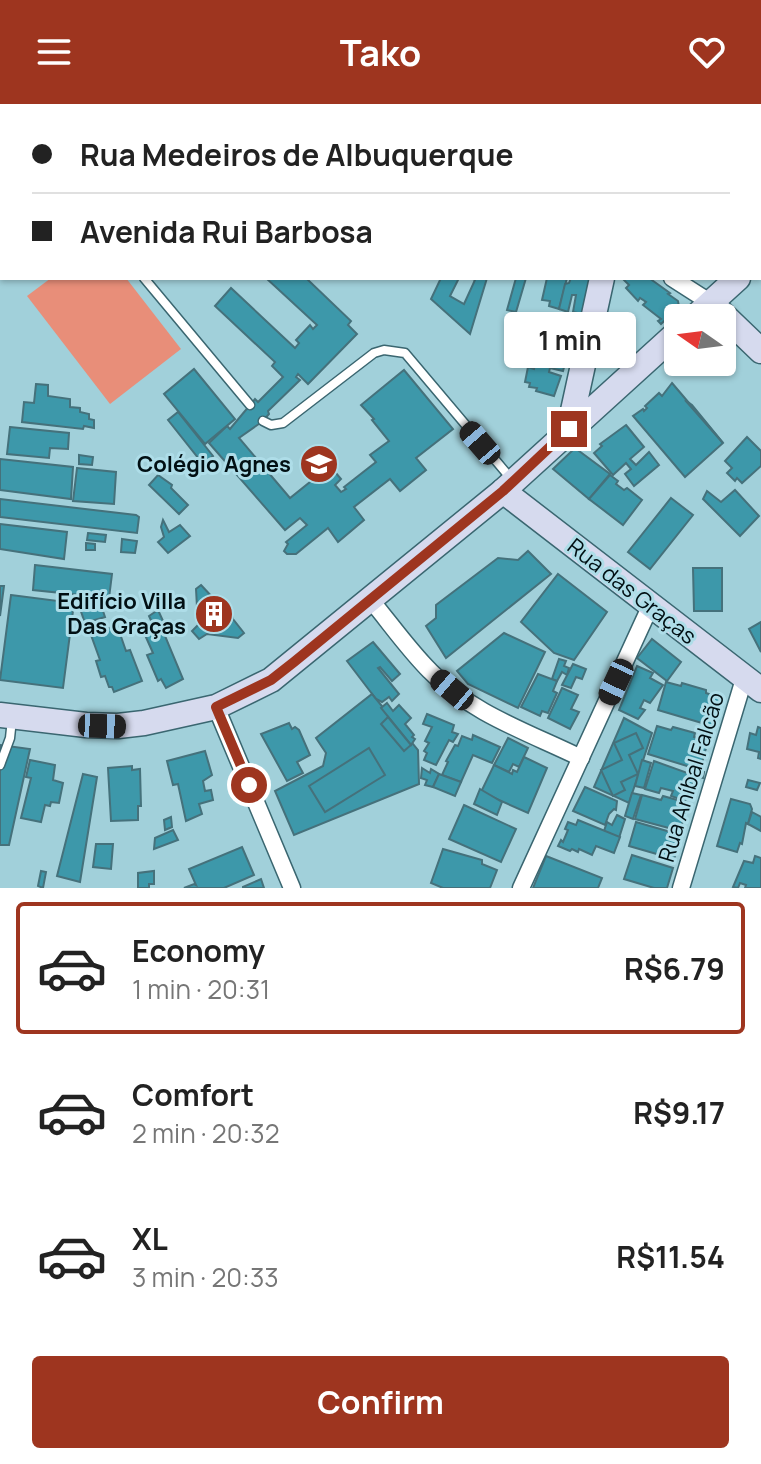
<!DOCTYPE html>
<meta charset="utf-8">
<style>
body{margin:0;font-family:Manrope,sans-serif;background:#f2f2f2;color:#222;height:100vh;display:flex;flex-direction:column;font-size:30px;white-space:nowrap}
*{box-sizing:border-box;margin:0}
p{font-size:26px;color:#767676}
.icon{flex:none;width:44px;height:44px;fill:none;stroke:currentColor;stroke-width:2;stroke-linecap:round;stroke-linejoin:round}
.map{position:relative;height:784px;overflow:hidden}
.sheet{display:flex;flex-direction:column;background:#fff;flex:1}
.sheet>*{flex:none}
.top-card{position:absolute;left:0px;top:0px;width:762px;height:176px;box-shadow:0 2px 6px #0004;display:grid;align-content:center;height:176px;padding:0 32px;background:#fff}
.needle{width:52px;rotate:284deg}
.controls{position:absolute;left:664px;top:200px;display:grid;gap:16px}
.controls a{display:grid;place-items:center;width:72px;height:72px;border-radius:8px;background:#fff;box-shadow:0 2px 6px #0004;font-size:40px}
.end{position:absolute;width:36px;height:36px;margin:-18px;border:10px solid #9e351f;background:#fff;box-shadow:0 0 0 4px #fff}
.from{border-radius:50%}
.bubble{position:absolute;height:56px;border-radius:8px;background:#fff;box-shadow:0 2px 6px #0004;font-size:26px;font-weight:700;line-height:56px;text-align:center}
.car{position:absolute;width:24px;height:48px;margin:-24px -12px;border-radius:10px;box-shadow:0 0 6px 2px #0007;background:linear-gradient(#222 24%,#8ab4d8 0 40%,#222 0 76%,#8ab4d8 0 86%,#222 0)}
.top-card b{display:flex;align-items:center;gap:28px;height:76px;font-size:30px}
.top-card b+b{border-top:2px solid #e0e0e0}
.top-card i{width:20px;height:20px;background:#222}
ul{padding:14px 0 0;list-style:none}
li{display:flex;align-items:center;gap:24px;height:132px;margin:0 16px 12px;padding:0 16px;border:4px solid transparent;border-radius:8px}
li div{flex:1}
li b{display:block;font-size:30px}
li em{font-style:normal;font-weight:700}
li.active{border-color:#9e351f}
li>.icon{width:72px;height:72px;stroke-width:1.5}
.cta{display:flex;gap:16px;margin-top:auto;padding:16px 32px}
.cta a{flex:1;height:92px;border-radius:8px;background:#9e351f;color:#fff;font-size:32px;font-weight:700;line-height:92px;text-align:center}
header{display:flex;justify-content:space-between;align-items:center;height:104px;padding:0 32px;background:#9e351f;color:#fff;font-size:36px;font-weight:700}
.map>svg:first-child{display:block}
.green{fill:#e88e79}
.building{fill:#3d98aa;stroke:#45717b;stroke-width:2}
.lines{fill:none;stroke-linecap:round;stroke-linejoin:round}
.lane-casing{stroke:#3a6670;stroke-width:11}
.street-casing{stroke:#3a6670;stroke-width:19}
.secondary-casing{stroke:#3a6670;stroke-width:27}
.lane{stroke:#fff;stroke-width:8}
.street{stroke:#fff;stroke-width:16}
.secondary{stroke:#d6daee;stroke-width:24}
.route{stroke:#9e351f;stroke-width:10}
.labels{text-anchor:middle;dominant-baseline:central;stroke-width:6;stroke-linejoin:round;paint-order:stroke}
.poi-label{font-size:22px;font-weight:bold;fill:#010f13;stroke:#aedde8;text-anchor:end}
.street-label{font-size:22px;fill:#010f13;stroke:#aedde8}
</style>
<header><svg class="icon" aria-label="menu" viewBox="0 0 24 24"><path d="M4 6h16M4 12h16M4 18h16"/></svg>Tako<svg class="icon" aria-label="heart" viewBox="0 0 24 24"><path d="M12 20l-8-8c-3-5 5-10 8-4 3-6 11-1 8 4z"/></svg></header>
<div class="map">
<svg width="761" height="784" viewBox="0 0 761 784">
<rect width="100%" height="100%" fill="#a1d0da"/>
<!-- green -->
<path class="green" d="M51 174H126L181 245 110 300 27 192Z"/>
<!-- building -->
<g class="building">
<path d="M52 0H89L87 2Z"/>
<path d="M238 0H293L237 2Z"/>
<path d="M266 174H306L351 217 348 221 357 230 308 280 298 270 296 273 300 276 268 307 269 310 263 317 239 334 290 394 330 362 341 375 335 381 341 388 346 385 344 383 376 358 370 351 389 337 372 316 374 315 361 301 404 266 453 325 416 354 426 366 400 387 390 375 354 403 364 416 338 438 328 424 296 450H287L284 447 288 440 286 438 307 421 300 414 285 426 209 339 227 322 230 325 255 295 258 298 283 273 272 262 275 258 215 202 231 184 295 244 299 239 296 236 310 221 313 225 317 221Z"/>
<path d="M441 174H459L450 192 464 200 475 176 471 174H487L470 230 431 195Z"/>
<path d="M516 174H526L516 208 507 206Z"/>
<path d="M547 174H567L559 205 549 202 550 197 542 196Z"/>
<path d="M571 174H590L582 210 573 208 576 191H572L568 208 559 205 565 180 569 179Z"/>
<path d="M622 174H649L670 189 668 190 678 197 679 203 661 220 658 217 661 215 643 201 646 198 640 194 638 197 626 184 629 181Z"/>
<path d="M570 217 579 219 578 229 568 227Z"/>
<path d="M545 222 572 232 564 256H566L563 267 550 264 549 268 561 272 554 292 536 287 537 284 529 283 530 279 525 278 528 263 534 265 535 260 530 258 534 242 543 245 544 241 534 239 538 223 544 225Z"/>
<path d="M194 265 235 315 205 340 164 290Z"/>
<path d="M672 279 723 339 685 373 633 312 643 305 644 307 647 304 645 302 659 289 662 292Z"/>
<path d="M36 280 48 281V292L70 295V303L80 304V308L89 310V315L94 316V324L84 322 83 325 22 318 24 298 34 299Z"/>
<path d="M685 296 692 301 723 339Z"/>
<path d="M178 308 213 352 203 360 168 316Z"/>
<path d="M626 321 644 343 630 355 636 361 649 348 659 361 634 382 625 370 631 365 626 359 613 371 594 349 602 342 600 340Z"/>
<path d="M10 323 69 329 68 345 50 344 49 354 7 350Z"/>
<path d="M747 333 761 347V362L742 379 737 374 735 377 727 369 732 364 725 357Z"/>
<path d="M575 344 610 370 589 395 553 365Z"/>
<path d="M79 351 93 353 92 361 79 360Z"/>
<path d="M0 355 73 363 71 395 0 386Z"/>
<path d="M77 364 116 368 114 400 73 397Z"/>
<path d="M158 371 172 381 171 384 188 401 179 410 149 381Z"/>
<path d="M610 371 618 377 616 380 624 386 627 384 642 396 623 421 589 395Z"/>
<path d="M735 386 759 412 740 432 703 395 707 387 721 398Z"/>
<path d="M671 394 693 411 650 465 628 448Z"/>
<path d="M0 395 136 411 139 413 137 429 0 413Z"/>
<path d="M163 416 169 428 180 421 190 432 168 449 158 438 164 433 161 423Z"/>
<path d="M0 420 67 428 64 455 0 445Z"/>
<path d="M88 429 106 431 105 438 87 436Z"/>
<path d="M122 435 137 437 135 449 121 448Z"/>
<path d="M86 439 95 440V446H86Z"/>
<path d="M528 447 551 470 446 554 426 522 436 514V501L498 454 518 456Z"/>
<path d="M35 461 112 470 109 494 33 486Z"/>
<path d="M693 464H722V507H694Z"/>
<path d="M558 470 607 508 574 556 554 549 521 518Z"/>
<path d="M201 481 215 496 225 499 231 507 233 515 244 529 238 534 207 530 199 535 192 527 198 521 196 485Z"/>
<path d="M0 482H4L0 512Z"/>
<path d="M11 491 74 499 63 584 0 576Z"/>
<path d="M100 498 105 513 85 519 78 499Z"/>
<path d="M158 506 164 519 160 520 183 575 166 584 161 575 158 577 147 551 153 549 145 531 156 527 149 512Z"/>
<path d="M761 518V548L749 525Z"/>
<path d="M117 521 126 547 130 546 142 577 114 588 112 583H109L105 572 101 573 96 557 100 556 91 531Z"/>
<path d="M504 529 545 548 518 604 468 580 457 567Z"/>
<path d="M652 535 681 558 667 577 637 554Z"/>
<path d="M373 538 400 570 392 577 380 563 378 564 399 590 392 597 389 593 382 598 376 595 347 557Z"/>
<path d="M559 555 566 557 564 562 569 564 567 571 562 568 557 577 552 575Z"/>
<path d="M573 560 586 565 582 575 576 573 571 584 562 581Z"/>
<path d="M637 562 653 569 650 574 663 581 650 599 644 596 640 604 645 606 638 615 619 606Z"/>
<path d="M538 570 557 577 553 587 557 589 548 609 542 607 540 612 521 603Z"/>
<path d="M666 578 681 582 682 579 706 586V589L720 594 712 622 658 606Z"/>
<path d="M562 584 578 591 571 605 579 608 570 625 548 614Z"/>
<path d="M372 590 418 646 419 680 294 731 275 687 323 662 326 649 316 634Z"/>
<path d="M387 599 393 607 399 601 411 614 405 620 414 631 412 633 415 635 411 641 381 604Z"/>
<path d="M427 610 454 621 452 628 458 630 453 638 449 636 436 661 424 656 427 649 424 647 429 639 425 637 432 623 423 620Z"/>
<path d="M388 613 411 641 404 647 381 620Z"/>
<path d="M624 614 652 629 629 699 594 683Z"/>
<path d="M289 619 292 625 295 623 299 626 310 651 297 658 303 669 287 677 261 630Z"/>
<path d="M657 622 671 626 673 623 695 629 694 633 708 637 700 666 648 650Z"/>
<path d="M758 623 761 624V655L758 654 759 648 747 645 750 629 756 631Z"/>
<path d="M636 629 643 644 629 651 638 670 621 678 625 686 613 692 601 666 622 656 614 639Z"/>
<path d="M473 631 500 643 492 659 473 651 461 678 442 671 448 658 446 657 455 641 458 642 462 632 472 636Z"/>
<path d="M508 634 528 644 519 663 513 660 509 668 494 661Z"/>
<path d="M0 641 30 645 9 741H0Z"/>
<path d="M369 644 385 671 325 708 309 682Z"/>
<path d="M205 647 212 671 203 677 205 687 211 686 213 696 199 700 202 710 186 717 178 680 173 681 167 657Z"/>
<path d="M524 653 547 664 528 709 481 688 494 661 512 670 513 666 517 668Z"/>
<path d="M30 656 55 661 53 676 63 679 59 699 51 698 50 702 45 701 41 718 21 714 31 674 26 673Z"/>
<path d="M642 656 651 659 644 684 635 682Z"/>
<path d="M654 657 690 670 691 665 704 668 703 674 696 672 685 697 671 692 673 687 661 684 659 689 645 685Z"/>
<path d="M132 662V666L140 665 141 702H138V716L111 717 108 664Z"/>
<path d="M422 664 430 669 431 665 439 670 433 683 425 681 427 676 421 674Z"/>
<path d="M83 670 97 673 80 778 57 772Z"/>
<path d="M439 670 461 678 455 692 433 683Z"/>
<path d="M748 676 760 679 757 686 746 683Z"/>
<path d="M585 683 617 697 616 706 614 705 609 710 605 721 573 707Z"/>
<path d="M480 685 502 698 497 711 474 700Z"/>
<path d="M632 689 641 691 633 715 625 712Z"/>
<path d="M642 691 661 696 663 692 688 699 680 727 635 715Z"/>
<path d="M731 695 750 700 752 705 748 720 746 719 742 740 740 739 737 748 717 742Z"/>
<path d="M464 701 516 725 501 758 449 735Z"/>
<path d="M752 708 761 713V727L748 720Z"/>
<path d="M617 711 625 715 619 734 604 727 607 718 612 721Z"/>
<path d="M171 713 172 723 165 726 164 716Z"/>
<path d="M578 716 620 733 614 749 596 742 592 751 579 745 578 748 572 745 570 747 558 742 561 736 563 738 568 726 565 725 568 718 576 721Z"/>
<path d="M636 718 681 731 674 755 629 742Z"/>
<path d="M173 726 178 736 154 745 155 734Z"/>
<path d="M96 740H113L111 765 93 763Z"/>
<path d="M242 743 254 771 224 784H184L194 780 196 781 189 765Z"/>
<path d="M443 745 482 756V760L497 766 490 784H443L431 779Z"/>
<path d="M632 751 673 764 667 784H654L624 775Z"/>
<path d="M546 752 602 774 598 784H533Z"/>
<path d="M755 752 761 754V784H745L746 781 740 779 738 784 733 783 744 757 753 759Z"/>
<path d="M41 767 46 768 43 784 38 782Z"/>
<path d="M154 767V780H149V784H138V769Z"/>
<path d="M261 775 264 784H243V783Z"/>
</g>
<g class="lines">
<defs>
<g id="lane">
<path d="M144 174 250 301"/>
<path d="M263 317 271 321 283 319 374 249 384 246 405 249 513 377"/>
<path d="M0 661 10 634 12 615"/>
</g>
<g id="street">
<path d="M422 0 425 2"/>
<path d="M319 2V0"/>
<path d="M672 174 711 199"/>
<path d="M370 495C390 519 408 545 430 567 470 609 530 629 581 654"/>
<path d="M216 603 292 784"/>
<path d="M521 784 650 503"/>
<path d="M681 784 744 575"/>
</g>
<g id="secondary">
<path d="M22 2 23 0"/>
<path d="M642 2V0"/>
<path d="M0 137 2 125"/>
<path d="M760 154 761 153"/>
<path d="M711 199 761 247"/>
<path d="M694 214 738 174"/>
<path d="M569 325 602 174"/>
<path d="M503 387 761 586"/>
<path d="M0 611 86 621 118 622 144 619 216 603 271 576 503 387 678 228"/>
</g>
</defs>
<!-- lane casing -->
<use href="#lane" class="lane-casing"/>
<!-- street casing -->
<use href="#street" class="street-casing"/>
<!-- secondary casing -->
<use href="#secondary" class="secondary-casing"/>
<!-- lane -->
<use href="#lane" class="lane"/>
<!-- street -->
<use href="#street" class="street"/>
<!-- secondary -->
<use href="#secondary" class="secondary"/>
</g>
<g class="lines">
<!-- route -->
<path class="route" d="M249 681 216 603 271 576 294 558 503 387 569 325"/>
</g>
<!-- icons -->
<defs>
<symbol id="school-disc" viewBox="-11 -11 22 22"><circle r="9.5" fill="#9e351f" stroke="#aedde8"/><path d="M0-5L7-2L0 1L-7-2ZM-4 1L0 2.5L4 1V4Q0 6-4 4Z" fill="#fff"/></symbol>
<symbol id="building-disc" viewBox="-11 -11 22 22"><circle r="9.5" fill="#9e351f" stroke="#aedde8"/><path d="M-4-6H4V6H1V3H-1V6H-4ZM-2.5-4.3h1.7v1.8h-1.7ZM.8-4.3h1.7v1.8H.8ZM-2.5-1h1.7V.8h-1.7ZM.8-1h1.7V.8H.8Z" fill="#fff"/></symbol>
</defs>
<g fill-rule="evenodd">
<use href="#school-disc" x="297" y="338" width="44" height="44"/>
<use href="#building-disc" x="192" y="488" width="44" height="44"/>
</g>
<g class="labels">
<!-- poi labels -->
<g class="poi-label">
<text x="291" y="360">Colégio Agnes</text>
<text x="186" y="497">Edifício Villa<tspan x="186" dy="25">Das Graças</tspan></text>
</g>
<!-- street labels -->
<g class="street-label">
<text transform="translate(632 487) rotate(38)">Rua das Graças</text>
<text transform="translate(691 673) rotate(-73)">Rua Aníbal Falcão</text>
</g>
</g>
</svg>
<div class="controls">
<a><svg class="needle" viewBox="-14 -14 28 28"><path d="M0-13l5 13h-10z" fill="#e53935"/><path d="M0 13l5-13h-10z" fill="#767676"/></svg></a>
</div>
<i class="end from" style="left:249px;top:681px"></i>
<i class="end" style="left:569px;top:325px"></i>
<div class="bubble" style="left:504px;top:208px;width:132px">1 min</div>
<i class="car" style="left:480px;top:339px;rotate:319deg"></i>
<i class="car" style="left:616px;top:578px;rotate:205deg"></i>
<i class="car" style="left:452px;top:586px;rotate:310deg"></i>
<i class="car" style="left:102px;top:622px;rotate:92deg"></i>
<div class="top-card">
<b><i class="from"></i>Rua Medeiros de Albuquerque</b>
<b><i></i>Avenida Rui Barbosa</b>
</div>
</div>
<section class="sheet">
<ul>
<li class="active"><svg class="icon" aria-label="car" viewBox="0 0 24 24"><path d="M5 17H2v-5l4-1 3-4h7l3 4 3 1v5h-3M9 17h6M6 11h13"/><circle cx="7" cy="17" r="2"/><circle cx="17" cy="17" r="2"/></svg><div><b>Economy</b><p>1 min · 20:31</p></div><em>R$6.79</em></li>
<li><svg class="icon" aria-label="car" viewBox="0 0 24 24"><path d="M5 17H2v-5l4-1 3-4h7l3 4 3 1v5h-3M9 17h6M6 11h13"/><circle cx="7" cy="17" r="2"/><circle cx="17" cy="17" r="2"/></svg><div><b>Comfort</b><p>2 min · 20:32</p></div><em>R$9.17</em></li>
<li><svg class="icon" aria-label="car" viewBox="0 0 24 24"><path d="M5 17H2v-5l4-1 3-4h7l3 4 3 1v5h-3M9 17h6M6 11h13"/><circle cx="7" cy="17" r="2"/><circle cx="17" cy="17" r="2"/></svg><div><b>XL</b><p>3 min · 20:33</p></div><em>R$11.54</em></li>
</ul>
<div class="cta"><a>Confirm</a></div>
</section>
